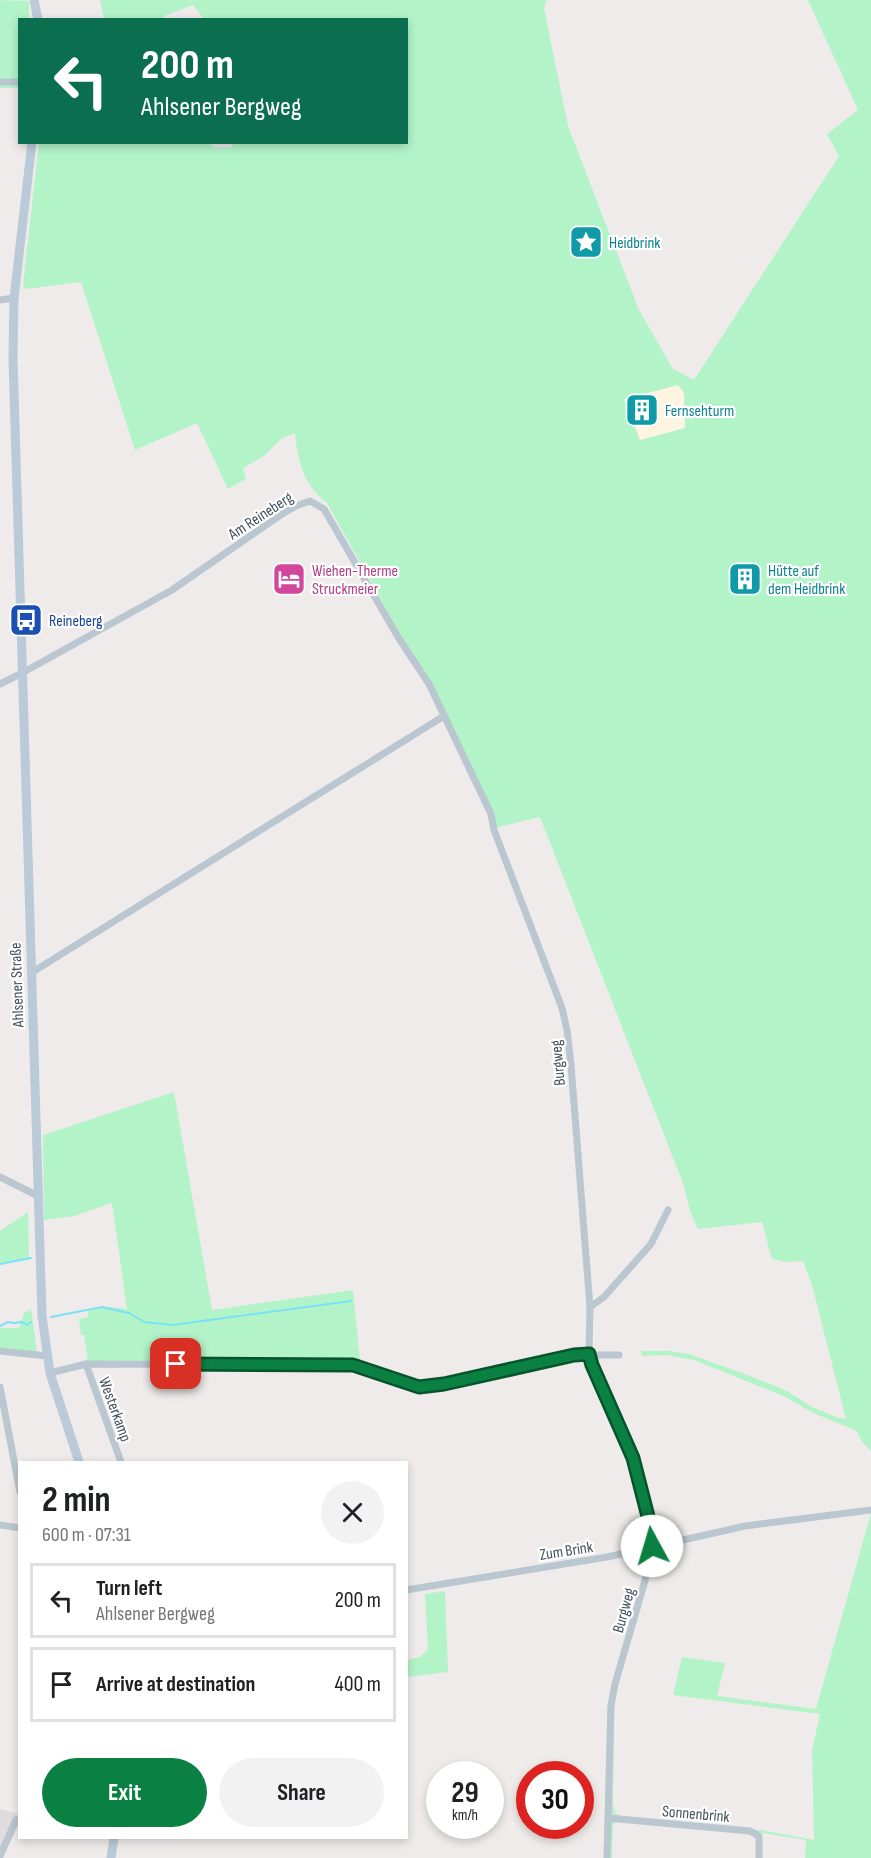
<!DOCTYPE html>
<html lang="en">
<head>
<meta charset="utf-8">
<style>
	body { margin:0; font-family:"Sofia Sans Condensed",sans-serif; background:#f2f2f2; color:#202124; height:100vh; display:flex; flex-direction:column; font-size:22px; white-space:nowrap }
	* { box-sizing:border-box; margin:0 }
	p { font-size:20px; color:#757577 }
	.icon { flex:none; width:33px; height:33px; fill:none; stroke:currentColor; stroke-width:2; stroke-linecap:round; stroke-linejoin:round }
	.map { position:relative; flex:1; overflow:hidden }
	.drawer { position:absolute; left:18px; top:1461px; width:390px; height:378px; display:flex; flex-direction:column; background:#fff; border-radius:0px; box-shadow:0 3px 9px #0003 }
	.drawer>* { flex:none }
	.banner { position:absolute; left:18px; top:18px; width:390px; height:126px; border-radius:0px; box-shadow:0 3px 9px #0003; background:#0b6e4f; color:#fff; overflow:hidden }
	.speed { position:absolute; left:426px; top:1761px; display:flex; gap:12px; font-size:30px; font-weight:700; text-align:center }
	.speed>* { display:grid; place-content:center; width:78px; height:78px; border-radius:50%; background:#fff; box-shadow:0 3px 9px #0003; line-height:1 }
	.speed small { font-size:15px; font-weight:400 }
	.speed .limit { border:9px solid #d22; background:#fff; color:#111 }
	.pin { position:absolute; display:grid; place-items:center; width:51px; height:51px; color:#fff; margin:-26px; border-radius:12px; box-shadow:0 3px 9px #0006 }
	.me { position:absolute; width:66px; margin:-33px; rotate:354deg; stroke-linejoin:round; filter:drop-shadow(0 0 4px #0008) }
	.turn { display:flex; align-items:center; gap:21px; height:126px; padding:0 24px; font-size:27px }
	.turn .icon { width:78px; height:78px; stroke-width:2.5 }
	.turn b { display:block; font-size:42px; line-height:51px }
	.round { display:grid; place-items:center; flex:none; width:63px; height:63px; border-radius:32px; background:#f2f2f2 }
	.headline { display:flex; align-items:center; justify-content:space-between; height:102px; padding:0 24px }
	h1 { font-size:36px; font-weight:700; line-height:45px }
	.action { display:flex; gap:12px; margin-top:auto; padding:12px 24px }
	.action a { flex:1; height:69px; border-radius:36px; background:#0b8043; color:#fff; font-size:24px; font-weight:700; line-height:69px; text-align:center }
	.action a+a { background:#f2f2f2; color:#202124 }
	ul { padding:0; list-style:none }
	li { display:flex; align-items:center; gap:18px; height:75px; margin:0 12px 9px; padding:0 12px; border:3px solid #e0e0e0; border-radius:0px }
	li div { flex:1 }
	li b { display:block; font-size:22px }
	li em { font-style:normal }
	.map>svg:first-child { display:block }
	.commercial { fill:#fef4df }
	.education { fill:#e0dbdd }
	.green { fill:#b2f3c8; fill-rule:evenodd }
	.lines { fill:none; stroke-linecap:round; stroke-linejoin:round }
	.stream { stroke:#79e2f6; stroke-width:2 }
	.minor { stroke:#bac7d0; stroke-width:7 }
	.secondary { stroke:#bbcad8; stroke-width:9 }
	.route-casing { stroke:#07532c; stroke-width:15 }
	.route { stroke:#0b8043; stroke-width:10 }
	.labels { text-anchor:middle; stroke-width:4.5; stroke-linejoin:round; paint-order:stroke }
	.culture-label { font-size:16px; fill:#0d838f; stroke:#fff; text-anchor:start }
	.street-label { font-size:16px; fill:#42505b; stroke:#fff }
	.hotel-label { font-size:16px; fill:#b23c85; stroke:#fff; text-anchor:start }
	.transit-label { font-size:16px; fill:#164399; stroke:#fff; text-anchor:start }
</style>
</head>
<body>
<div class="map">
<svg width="871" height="1858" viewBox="0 0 871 1858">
	<rect width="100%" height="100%" fill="#efebeb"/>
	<polygon class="commercial" points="678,385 684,392 685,428 640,441 623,399"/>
	<polygon class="education" points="0,1809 19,1814 19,1823 3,1858 0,1858"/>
	<g class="green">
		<polygon points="0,0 29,1 29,19 20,20 19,88 0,88"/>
		<path d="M100,0H547L544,8L568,126L639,310L673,369L694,380L839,156L827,134L858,110L808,0H871V1451L862,1442L857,1431L811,1412L786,1397L694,1360L667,1355L642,1356L641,1351H669L689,1354L750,1376L787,1391L812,1407L839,1418L846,1419L812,1285L803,1261L785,1262L772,1259L762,1222L698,1229L690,1211L684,1186L540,817L495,828L431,683L400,634L327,503C303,484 298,462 295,433L282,438L264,456L243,468L246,479L228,489L197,423L135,450L81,282L26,289L23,285L39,143L206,142L214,147H232L233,142H406V20L204,19L193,5L164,16V19H104ZM678,385L684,393L685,428L640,440L624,399Z"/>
		<polygon points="174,1092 212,1310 353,1290 360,1360 358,1362 88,1362 84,1335 81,1335 79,1319 88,1317 88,1310 109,1307 127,1309 112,1203 74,1216 44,1220 43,1135"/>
		<polygon points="28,1212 29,1258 0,1263 0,1231"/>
		<polygon points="31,1309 37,1352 0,1349 0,1328 19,1328 24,1313"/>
		<polygon points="871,1513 871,1858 805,1858 806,1840 762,1833 756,1837 748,1834 617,1822 613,1825 612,1858 604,1858 607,1711 618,1663 609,1736 614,1735 613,1804 616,1814 621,1816 760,1830 814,1840 812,1751 820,1714 673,1695 682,1657 725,1663 717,1696 816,1709"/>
		<polygon points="445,1591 448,1672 407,1677 407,1660 420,1657 428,1649 425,1594"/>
	</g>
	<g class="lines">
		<g class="stream">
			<polyline points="0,1264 31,1258"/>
			<polyline points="51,1317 102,1307 129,1313 144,1322 172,1325 351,1301"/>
			<polyline points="0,1326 8,1322 14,1323 22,1322 27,1325 31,1322"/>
		</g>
		<g class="minor">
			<polyline points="0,82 20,82"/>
			<polyline points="0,300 14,298"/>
			<polyline points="0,684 22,673 172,590 282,514 296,506 310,501 324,509 398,637 429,684 491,814 494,830 562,1008 567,1030 571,1065 590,1307 589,1354 592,1365 633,1458 653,1538 651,1560 615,1684 611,1705 607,1858"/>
			<polyline points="31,973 444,716"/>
			<polyline points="0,1177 38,1196"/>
			<polyline points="590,1307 604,1297 651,1244 668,1210"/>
			<polyline points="0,1351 47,1356"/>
			<polyline points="86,1364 121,1462"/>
			<polyline points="50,1373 86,1364 353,1365 419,1387 444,1384 574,1355 619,1355"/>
			<polyline points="0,1387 20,1492"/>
			<polyline points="0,1525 20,1528"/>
			<polyline points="406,1590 607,1557 745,1526 871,1510"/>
			<polyline points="608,1818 750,1831 759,1836 759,1858"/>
			<polyline points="0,1856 16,1820"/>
		</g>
		<g class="secondary">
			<polyline points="34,0 38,20"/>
			<polyline points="32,142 14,298 13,359 42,1316 50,1373 79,1462"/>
			<polyline points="111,1858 114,1838"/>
		</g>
	</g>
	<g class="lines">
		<g class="route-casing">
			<polyline id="route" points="176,1364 353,1365 419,1387 444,1384 574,1355 589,1354 592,1365 633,1458 651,1528 652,1546"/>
		</g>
		<use href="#route" class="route"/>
	</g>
	<defs>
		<g id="sight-square" transform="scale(1.725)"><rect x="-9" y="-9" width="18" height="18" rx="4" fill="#0f9aa8" stroke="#fff"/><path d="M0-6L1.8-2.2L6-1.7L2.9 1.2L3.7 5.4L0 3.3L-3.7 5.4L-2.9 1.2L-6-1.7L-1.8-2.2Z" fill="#fff"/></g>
		<g id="building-square" transform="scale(1.725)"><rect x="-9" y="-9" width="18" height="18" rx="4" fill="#0f9aa8" stroke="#fff"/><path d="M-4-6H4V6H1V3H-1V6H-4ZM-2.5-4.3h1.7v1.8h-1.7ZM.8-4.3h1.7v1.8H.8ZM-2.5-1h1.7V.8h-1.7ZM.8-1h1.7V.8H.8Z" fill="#fff"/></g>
		<g id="hotel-square" transform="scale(1.725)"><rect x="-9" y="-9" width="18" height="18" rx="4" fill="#d1479c" stroke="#fff"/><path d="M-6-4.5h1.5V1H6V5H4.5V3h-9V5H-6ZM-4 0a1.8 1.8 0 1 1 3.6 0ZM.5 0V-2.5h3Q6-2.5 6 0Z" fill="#fff"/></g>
		<g id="bus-square" transform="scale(1.725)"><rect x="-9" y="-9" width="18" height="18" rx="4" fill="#1a4fb4" stroke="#fff"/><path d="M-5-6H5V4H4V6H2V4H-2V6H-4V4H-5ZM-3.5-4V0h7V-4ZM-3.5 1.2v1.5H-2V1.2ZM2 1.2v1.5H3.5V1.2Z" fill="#fff"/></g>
	</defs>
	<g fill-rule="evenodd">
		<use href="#sight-square" x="586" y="242"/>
		<use href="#building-square" x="642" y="410"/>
		<use href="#hotel-square" x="289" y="579"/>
		<use href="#building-square" x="745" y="579"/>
		<use href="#bus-square" x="26" y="620"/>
	</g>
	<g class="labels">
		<g class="culture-label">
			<text x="609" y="248">Heidbrink</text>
			<text x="665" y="416">Fernsehturm</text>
			<text x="768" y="576">Hütte auf<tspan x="768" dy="18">dem Heidbrink</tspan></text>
		</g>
		<g class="street-label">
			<text transform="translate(260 515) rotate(-33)" y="6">Am Reineberg</text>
			<text transform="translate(16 985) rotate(-92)" y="6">Ahlsener Straße</text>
			<text transform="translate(557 1063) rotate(-95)" y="6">Burgweg</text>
			<text transform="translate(116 1409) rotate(70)" y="6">Westerkamp</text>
			<text transform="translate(566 1550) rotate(-9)" y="6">Zum Brink</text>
			<text transform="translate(623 1610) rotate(-74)" y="6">Burgweg</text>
			<text transform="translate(696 1813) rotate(5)" y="6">Sonnenbrink</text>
		</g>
		<g class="hotel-label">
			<text x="312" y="576">Wiehen-Therme<tspan x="312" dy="18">Struckmeier</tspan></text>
		</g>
		<g class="transit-label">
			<text x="49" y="626">Reineberg</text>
		</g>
	</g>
</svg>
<div class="speed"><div>29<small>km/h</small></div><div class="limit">30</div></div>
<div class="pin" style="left:176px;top:1364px;background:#d93025"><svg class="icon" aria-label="arrive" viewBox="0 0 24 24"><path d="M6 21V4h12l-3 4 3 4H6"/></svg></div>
<svg class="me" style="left:652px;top:1546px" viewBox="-20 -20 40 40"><circle r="19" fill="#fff"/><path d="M0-13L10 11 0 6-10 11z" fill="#0b8043"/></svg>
<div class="banner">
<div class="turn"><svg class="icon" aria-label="left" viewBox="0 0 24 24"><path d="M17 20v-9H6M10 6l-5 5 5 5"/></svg><div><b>200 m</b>Ahlsener Bergweg</div></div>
</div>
<section class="drawer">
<div class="headline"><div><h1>2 min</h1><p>600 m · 07:31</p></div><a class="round"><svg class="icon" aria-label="close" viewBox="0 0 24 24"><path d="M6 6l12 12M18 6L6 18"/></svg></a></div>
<ul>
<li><svg class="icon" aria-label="left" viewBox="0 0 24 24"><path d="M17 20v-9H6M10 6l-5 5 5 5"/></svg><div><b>Turn left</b><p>Ahlsener Bergweg</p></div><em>200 m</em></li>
<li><svg class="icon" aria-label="arrive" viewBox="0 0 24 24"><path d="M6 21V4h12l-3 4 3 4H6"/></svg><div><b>Arrive at destination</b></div><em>400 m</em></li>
</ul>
<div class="action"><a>Exit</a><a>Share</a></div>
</section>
</div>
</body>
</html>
